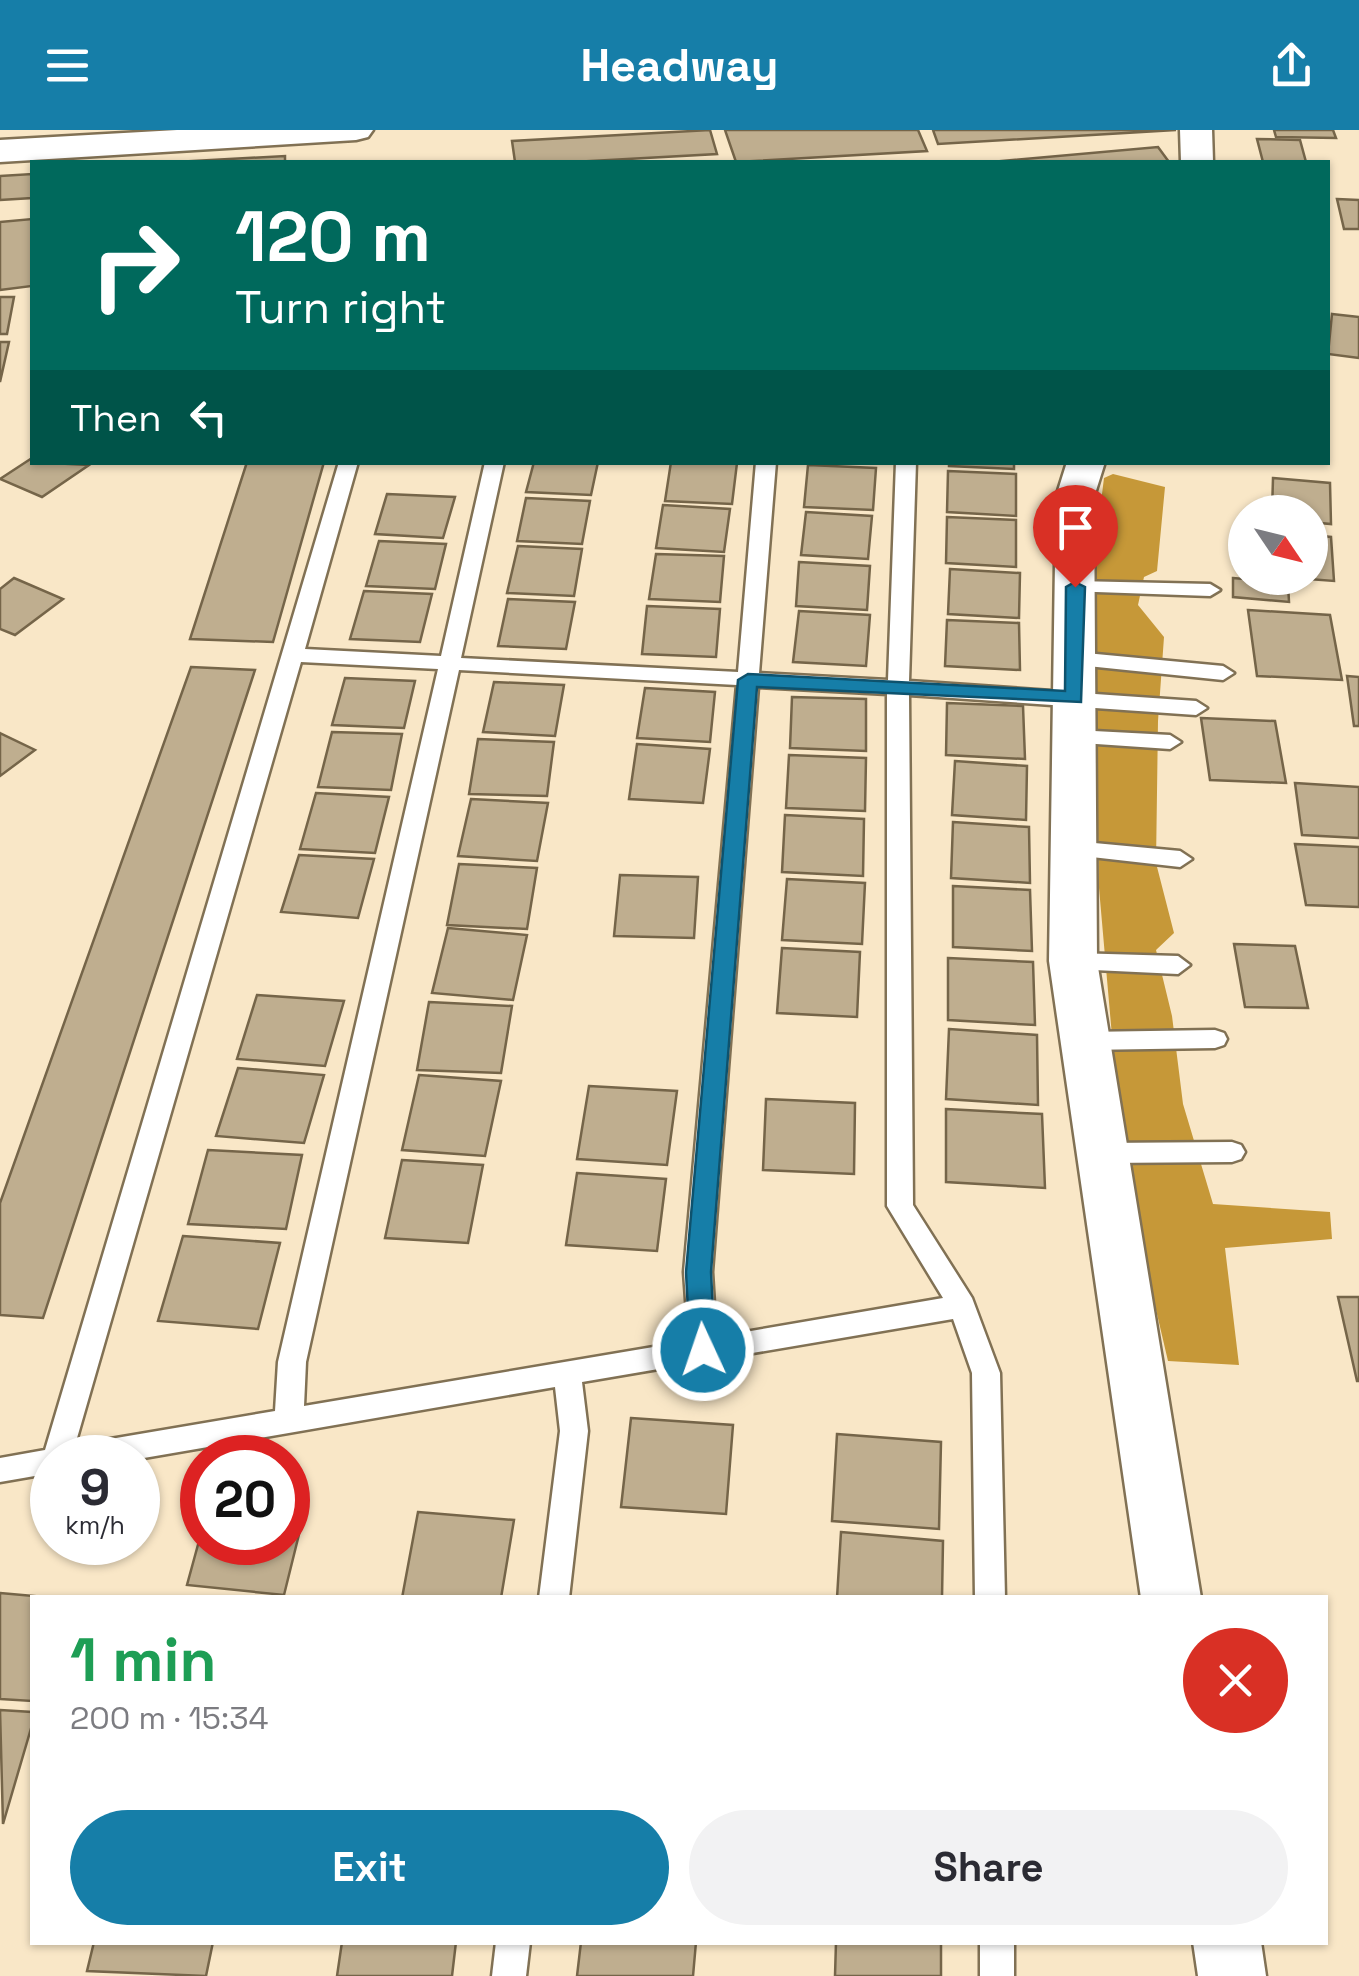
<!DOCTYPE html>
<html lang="en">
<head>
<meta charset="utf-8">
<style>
	body { margin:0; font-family:"Space Grotesk",sans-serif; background:#f2f2f3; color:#2b2b33; height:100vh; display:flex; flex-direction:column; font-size:38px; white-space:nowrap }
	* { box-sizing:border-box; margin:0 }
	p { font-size:32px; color:#7c7c81 }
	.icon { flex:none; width:55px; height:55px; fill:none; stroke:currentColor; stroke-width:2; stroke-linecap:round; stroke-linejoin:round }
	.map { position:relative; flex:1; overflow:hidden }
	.side { position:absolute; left:30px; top:1465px; width:1298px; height:350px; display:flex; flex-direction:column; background:#fff; border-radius:0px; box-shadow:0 2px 8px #0004 }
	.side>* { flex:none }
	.guide { position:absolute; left:30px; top:30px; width:1300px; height:305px; border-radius:0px; box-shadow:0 2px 8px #0004; background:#00695c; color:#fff; overflow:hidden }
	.needle { width:65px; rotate:125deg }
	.controls { position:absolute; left:1228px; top:365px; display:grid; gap:20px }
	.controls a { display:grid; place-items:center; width:100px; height:100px; border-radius:50%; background:#fff; box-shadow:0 2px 8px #0004; font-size:50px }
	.speed { position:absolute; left:30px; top:1305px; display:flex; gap:20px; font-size:50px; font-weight:700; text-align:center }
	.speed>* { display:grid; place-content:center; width:130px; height:130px; border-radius:50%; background:#fff; box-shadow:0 2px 8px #0004; line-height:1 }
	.speed small { font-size:25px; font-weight:400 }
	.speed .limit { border:15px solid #d22; background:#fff; color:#111 }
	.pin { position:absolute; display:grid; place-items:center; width:85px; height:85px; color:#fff; margin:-102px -42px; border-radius:50% 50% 50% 0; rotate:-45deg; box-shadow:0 0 10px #0007 }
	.pin .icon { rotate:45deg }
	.me { position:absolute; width:110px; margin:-55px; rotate:357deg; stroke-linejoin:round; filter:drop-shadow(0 0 8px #0008) }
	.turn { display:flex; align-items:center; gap:35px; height:210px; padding:0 40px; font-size:45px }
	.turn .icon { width:130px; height:130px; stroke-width:2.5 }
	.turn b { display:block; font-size:70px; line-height:85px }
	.then { display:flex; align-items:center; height:95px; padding:0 40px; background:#0003; gap:20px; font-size:38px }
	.round { display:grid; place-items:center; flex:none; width:105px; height:105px; border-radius:52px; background:#f2f2f3 }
	.summary { display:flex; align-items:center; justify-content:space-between; height:170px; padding:0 40px }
	h1 { font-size:60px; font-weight:700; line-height:75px; color:#1e9e55 }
	.button { display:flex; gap:20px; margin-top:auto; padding:20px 40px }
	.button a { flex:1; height:115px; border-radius:60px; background:#167ea8; color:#fff; font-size:40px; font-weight:700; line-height:115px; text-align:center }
	.button a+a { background:#f2f2f3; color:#2b2b33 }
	header { display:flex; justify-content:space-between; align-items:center; height:130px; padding:0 40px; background:#167ea8; color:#fff; font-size:45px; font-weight:700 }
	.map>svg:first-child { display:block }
	.water { fill:#c69838 }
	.building { fill:#bfae8f; stroke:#756549; stroke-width:2.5 }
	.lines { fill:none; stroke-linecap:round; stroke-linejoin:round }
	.service-casing { stroke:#817154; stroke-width:5 }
	.minor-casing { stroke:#817154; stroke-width:5 }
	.tertiary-casing { stroke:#817154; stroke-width:5 }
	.service { fill:#fff; fill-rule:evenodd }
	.minor { fill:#fff; fill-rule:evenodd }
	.tertiary { fill:#fff; fill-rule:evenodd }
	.route { fill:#167ea8; stroke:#0e526d; stroke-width:2.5 }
</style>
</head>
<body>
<header><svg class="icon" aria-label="menu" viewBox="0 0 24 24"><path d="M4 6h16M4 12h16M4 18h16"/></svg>Headway<svg class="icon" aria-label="share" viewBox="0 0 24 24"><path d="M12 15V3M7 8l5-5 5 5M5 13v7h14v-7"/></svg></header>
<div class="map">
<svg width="1359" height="1846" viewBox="0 0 1359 1846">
	<rect width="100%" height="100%" fill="#f9e7c7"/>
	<polygon class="water" points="1113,344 1165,357 1157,441 1144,447 1138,475 1164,507 1158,591 1156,733 1174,803 1156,820 1172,886 1183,974 1213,1074 1330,1082 1332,1109 1225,1118 1239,1235 1168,1231 1124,1043 1099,758 1093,436 1104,348"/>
	<g class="building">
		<polygon points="710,0 717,24 573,32 515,32 512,11"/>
		<polygon points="725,0 918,0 927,21 736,32"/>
		<polygon points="933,0 1176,0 938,14"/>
		<polygon points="1274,0 1333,0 1336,8 1276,7"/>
		<polygon points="1257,9 1300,10 1306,32 1263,32"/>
		<polygon points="1158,17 1169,32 991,32"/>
		<polygon points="285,26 285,32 175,32"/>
		<polygon points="32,44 32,68 0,70 0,46"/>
		<polygon points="1337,69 1359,70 1359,99 1344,99"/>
		<polygon points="32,89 32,156 0,160 0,92"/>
		<polygon points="0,167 14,167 7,204 0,204"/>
		<polygon points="1332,184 1359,187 1359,228 1328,224"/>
		<polygon points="0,212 9,212 0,252"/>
		<polygon points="32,328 32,332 89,335 42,367 0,349"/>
		<polygon points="247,332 324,332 273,512 190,509"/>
		<polygon points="534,332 598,332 591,365 526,362"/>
		<polygon points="671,332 737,333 732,374 665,371"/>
		<polygon points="949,332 1014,332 1014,339 949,336"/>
		<polygon points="808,335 876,338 873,380 804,377"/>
		<polygon points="948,341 1016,344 1016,386 947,382"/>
		<polygon points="1273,348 1330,353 1331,394 1310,392 1310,382 1272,382"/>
		<polygon points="387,364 455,367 443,408 375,404"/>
		<polygon points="526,368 590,371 582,414 517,411"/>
		<polygon points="663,375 730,379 724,422 656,418"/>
		<polygon points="806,382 872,386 868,429 801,425"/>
		<polygon points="947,387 1016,390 1016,437 946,433"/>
		<polygon points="1310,405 1331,407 1334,451 1295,448 1310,448"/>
		<polygon points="379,411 446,414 435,459 366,456"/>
		<polygon points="518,416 582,419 574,466 507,463"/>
		<polygon points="656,424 724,426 720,472 649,469"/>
		<polygon points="799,432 870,436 867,480 796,476"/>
		<polygon points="950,439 1020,443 1019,488 948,484"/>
		<polygon points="14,448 63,469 15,505 0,499 0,459"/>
		<polygon points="1233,448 1288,453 1289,472 1233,467"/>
		<polygon points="364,461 432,464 420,512 350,509"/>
		<polygon points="508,469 575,472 566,519 498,516"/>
		<polygon points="647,476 720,479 716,527 642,524"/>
		<polygon points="1248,480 1330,485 1342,550 1257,546"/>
		<polygon points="799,481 870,485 866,536 793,532"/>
		<polygon points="947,490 1019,493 1020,540 945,536"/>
		<polygon points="191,537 255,540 43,1188 0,1185 0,1073"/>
		<polygon points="1347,546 1359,547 1359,596 1354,596"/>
		<polygon points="345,548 415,551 404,598 332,595"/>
		<polygon points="494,552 564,555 555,606 483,602"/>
		<polygon points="645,558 715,562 710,612 637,608"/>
		<polygon points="792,567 866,569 866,621 790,618"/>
		<polygon points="947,573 1023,576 1025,629 946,625"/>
		<polygon points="1201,588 1275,591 1286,653 1210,650"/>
		<polygon points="332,602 402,604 391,660 318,657"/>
		<polygon points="0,603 35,620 0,646"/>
		<polygon points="478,609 554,612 547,666 469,664"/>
		<polygon points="637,614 710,619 703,673 629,669"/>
		<polygon points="789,625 866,628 865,681 786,678"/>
		<polygon points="955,631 1027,636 1026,690 952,685"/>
		<polygon points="1295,653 1359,657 1359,708 1302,705"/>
		<polygon points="316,663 389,667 375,723 300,719"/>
		<polygon points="471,669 548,673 537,731 458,726"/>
		<polygon points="785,685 864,689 863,746 782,742"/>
		<polygon points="953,692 1029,697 1030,753 951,748"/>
		<polygon points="1295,714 1359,717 1359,777 1306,775"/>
		<polygon points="299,725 374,729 358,788 281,782"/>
		<polygon points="459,734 537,738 527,799 447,795"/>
		<polygon points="620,745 698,747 694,808 614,806"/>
		<polygon points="787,749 865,753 862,814 782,810"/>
		<polygon points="953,756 1030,760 1032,821 953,817"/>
		<polygon points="448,798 527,805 513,870 432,863"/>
		<polygon points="1234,814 1295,816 1308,878 1245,877"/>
		<polygon points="782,818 860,822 857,887 777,883"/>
		<polygon points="948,828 1033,832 1035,895 948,890"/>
		<polygon points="257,865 344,871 325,936 237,929"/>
		<polygon points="429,872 512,876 501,943 417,940"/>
		<polygon points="949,899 1037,905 1038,975 946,969"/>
		<polygon points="238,938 324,945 304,1013 216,1006"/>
		<polygon points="419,945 501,951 485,1026 402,1020"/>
		<polygon points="589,956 677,961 667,1035 577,1029"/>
		<polygon points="766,969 855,973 854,1044 763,1040"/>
		<polygon points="946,979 1042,984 1045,1058 946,1052"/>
		<polygon points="208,1020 302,1025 286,1099 188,1094"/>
		<polygon points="402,1030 483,1035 468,1113 385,1108"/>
		<polygon points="577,1043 666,1049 657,1121 566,1115"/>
		<polygon points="183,1106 280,1113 258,1199 158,1191"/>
		<polygon points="1338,1167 1359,1167 1359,1251 1357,1251"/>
		<polygon points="631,1288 733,1295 726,1384 621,1377"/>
		<polygon points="837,1304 941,1312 939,1399 832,1391"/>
		<polygon points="288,1371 307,1372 284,1465 187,1455 202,1400 202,1412 288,1412"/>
		<polygon points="418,1382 514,1390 501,1468 402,1468"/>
		<polygon points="841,1402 943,1411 942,1468 837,1468"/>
		<polygon points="0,1463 56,1468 32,1468 32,1571 0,1569"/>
		<polygon points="0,1580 32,1582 32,1595 3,1694"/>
		<polygon points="94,1812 213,1812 206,1846 87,1841"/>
		<polygon points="342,1812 456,1812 452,1846 337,1846"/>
		<polygon points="581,1812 696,1812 693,1846 577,1846"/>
		<polygon points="836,1812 941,1812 941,1846 835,1846"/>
	</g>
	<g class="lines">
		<g class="service-casing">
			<g id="service">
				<path d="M339,332H358L305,519L441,526L485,332H504L461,528L738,542L756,332H776L759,543L888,550L896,332H916L909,551L1196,571L1207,578L1196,585L909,565L913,1075L972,1168L1000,1243L1005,1468H975L972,1243L953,1189L582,1252L588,1301L569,1468H539L560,1301L555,1257L138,1329L52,1328V1343L0,1352V1328L45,1320ZM301,532L438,539L278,1232L275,1281L75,1315ZM459,540L737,555L684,1142L689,1211L304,1276L306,1232ZM758,557L887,564V1076L943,1168L716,1207L712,1142Z"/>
				<polygon points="1075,451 1210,454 1220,460 1210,466 1068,461 1065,457"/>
				<polygon points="1075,522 1223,536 1234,543 1223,550 1068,534 1064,529 1068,524"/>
				<polygon points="1075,600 1170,605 1181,612 1170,619 1067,612 1064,607"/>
				<polygon points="1073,711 1180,721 1192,729 1180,737 1065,724 1062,719"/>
				<polygon points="1073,823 1178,826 1190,835 1178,844 1073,839 1061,831"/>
				<polygon points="1215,900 1224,903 1227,909 1224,915 1215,918 1085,920 1076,917 1073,911 1076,905 1085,902"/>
				<polygon points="1232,1012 1241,1015 1245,1022 1241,1029 1232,1032 1103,1033 1094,1030 1090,1023 1094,1016 1103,1013"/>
				<polygon points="496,1812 530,1812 526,1846 492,1846"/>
				<rect x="980" y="1812" width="34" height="34"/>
			</g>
		</g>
		<g class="minor-casing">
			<g id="minor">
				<polygon points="1180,0 1212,0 1213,32 1181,32"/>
				<polygon points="1067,332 1105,332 1094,367 1097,831 1201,1468 1141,1468 1049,831 1056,367"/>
				<polygon points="1193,1812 1261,1812 1266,1846 1198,1846"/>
			</g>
		</g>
		<g class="tertiary-casing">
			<polygon id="tertiary" points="177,0 373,0 368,7 356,10 0,32 0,10"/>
		</g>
		<use href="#service" class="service"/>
		<use href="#minor" class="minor"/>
		<use href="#tertiary" class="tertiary"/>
	</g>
	<polygon class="route" points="1075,452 1085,457 1081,572 757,557 711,1142 715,1220 712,1227 703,1230 694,1227 690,1220 686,1142 738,550 748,544 1065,561 1066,457"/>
</svg>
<div class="controls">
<a><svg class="needle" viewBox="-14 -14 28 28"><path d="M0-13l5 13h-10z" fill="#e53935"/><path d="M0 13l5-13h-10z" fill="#7c7c81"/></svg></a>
</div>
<div class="speed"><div>9<small>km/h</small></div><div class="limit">20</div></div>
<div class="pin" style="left:1075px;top:457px;background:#d93025"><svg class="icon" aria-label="arrive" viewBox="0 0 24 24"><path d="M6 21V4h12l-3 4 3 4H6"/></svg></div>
<svg class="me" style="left:703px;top:1220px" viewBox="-20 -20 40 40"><circle r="17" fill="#167ea8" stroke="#fff" stroke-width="3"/><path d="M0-11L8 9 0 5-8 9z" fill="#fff"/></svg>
<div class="guide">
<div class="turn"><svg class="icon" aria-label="right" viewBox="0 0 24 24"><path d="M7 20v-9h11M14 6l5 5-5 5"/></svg><div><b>120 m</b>Turn right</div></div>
<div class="then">Then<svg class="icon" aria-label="left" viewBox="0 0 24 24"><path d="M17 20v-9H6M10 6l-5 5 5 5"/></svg></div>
</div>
<section class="side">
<div class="summary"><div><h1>1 min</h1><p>200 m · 15:34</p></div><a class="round" style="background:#d93025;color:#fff"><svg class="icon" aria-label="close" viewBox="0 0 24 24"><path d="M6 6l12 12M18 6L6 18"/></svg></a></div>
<div class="button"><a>Exit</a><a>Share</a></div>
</section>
</div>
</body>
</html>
